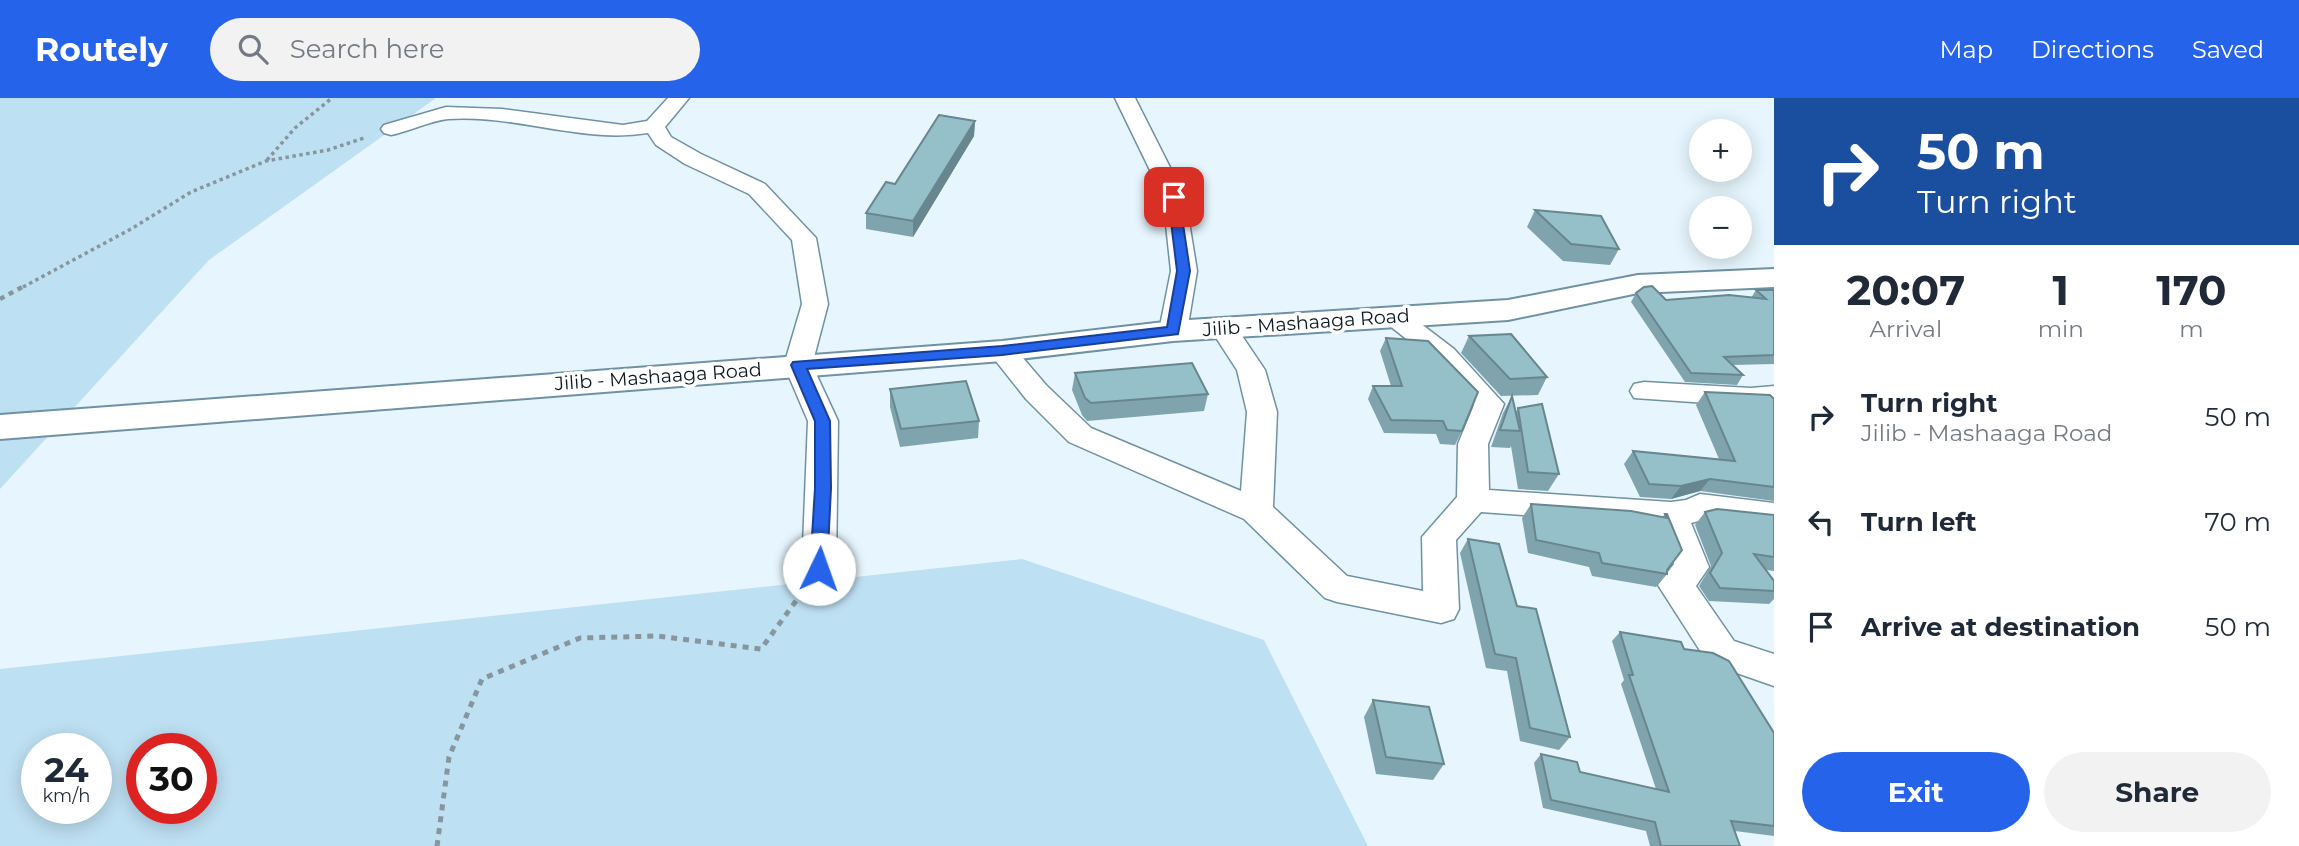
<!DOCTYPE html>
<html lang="en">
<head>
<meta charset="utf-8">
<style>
	body { margin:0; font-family:Montserrat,sans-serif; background:#f2f2f3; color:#1f2937; height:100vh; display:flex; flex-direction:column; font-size:26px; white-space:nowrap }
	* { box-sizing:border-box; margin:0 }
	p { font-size:23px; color:#747a83 }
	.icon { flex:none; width:38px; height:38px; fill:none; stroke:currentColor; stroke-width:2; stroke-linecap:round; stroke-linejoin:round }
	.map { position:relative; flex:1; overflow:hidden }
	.details { display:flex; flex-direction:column; background:#fff; width:525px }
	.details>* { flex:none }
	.hud { background:#1a4fa0; color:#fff; overflow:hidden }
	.buttons { position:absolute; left:1689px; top:21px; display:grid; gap:14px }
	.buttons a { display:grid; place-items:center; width:63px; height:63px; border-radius:50%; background:#fff; box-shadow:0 4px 18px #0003; font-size:35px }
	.speed { position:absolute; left:21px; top:635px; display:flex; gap:14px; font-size:35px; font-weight:700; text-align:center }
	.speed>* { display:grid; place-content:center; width:91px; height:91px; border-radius:50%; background:#fff; box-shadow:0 4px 18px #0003; line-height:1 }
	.speed small { font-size:18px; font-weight:400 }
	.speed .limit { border:10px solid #d22; background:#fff; color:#111 }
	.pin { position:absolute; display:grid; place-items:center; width:60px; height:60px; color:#fff; margin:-30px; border-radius:14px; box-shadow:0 4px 10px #0006 }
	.me { position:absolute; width:77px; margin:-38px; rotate:3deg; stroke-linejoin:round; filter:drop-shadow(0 0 5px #0008) }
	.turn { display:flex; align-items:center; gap:24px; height:147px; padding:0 28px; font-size:32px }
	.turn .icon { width:91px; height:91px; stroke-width:2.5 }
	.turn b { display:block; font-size:49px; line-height:60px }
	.eta { display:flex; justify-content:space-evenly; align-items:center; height:119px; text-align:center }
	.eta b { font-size:42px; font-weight:700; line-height:49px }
	.button { display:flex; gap:14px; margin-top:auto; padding:14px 28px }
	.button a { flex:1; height:80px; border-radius:42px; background:#2563eb; color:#fff; font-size:28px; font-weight:700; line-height:80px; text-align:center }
	.button a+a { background:#f2f2f3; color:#1f2937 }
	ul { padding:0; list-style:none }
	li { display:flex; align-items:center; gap:21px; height:105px; padding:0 28px }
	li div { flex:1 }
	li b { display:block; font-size:26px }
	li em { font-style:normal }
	header { display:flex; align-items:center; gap:42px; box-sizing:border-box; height:98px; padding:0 35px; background:#2563eb; color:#fff }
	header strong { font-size:33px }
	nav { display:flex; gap:38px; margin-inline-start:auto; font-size:24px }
	.search { width:490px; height:63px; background:#f2f2f3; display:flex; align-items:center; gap:18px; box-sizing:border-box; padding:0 24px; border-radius:38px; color:#747a83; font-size:26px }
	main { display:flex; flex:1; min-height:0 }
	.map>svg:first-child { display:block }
	.green { fill:#bee0f3; fill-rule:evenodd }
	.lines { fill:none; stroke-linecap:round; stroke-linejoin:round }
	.street-casing { stroke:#6f91a4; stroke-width:3 }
	.secondary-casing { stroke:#6f91a4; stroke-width:4 }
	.path-far2 { stroke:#87969d; stroke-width:3.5; stroke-dasharray:3.5 3.5; stroke-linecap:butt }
	.path-far1 { stroke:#87969d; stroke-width:4.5; stroke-dasharray:5 5; stroke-linecap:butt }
	.path { stroke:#87969d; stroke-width:5; stroke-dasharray:6 6; stroke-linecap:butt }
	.street { fill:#fff; fill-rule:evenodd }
	.secondary { fill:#fff; fill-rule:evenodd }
	.wall { fill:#80a4ad }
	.shaded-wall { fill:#68868d }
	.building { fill:#95bfc9; stroke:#68868d; stroke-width:2 }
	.route { fill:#2563eb; stroke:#184099; stroke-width:2 }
	.labels { text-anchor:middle; stroke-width:7; stroke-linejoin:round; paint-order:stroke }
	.street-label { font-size:19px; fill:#0a181f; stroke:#fff }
</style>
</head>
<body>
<header>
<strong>Routely</strong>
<div class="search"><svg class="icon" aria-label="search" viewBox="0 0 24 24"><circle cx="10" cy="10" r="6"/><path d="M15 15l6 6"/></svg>Search here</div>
<nav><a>Map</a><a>Directions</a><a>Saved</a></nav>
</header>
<main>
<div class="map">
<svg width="1774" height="748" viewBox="0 0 1774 748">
	<rect width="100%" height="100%" fill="#e7f6fe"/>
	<g class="green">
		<polygon points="0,0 436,0 209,162 0,391"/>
		<path d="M1022,461L1264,542L1368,748H0V571ZM37,651H96V710H37ZM142,651H201V710H142Z"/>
	</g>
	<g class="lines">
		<g class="street-casing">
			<g id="street">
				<path d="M668,0H689L665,29L671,39L701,56L765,86L816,140L828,206L812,267L838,323L836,471L831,480L819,484L807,480L802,471L808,323L784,267L802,206L792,142L749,96L685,66L656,47L648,35C582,46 515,16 448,21C430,23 410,33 391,37L384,35L381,31L384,27L446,9L502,11L623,27L647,23Z"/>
				<polygon points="1115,0 1135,0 1185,99 1197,173 1187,233 1183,239 1173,241 1163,239 1159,233 1171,173 1163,99"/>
				<polygon points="1394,210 1403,212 1454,251 1504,306 1488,346 1489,392 1671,404 1686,402 1700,396 1774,405 1774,429 1707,421 1691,425 1709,469 1696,488 1734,543 1774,556 1774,588 1708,565 1658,487 1674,466 1659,427 1481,414 1456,442 1459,511 1454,521 1441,525 1337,504 1325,500 1244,421 1069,344 1026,301 988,253 992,247 1002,245 1012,247 1046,287 1091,330 1241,393 1247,314 1237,272 1209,229 1212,223 1222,221 1232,223 1265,272 1277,314 1273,409 1347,478 1423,493 1422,439 1457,399 1458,346 1474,307 1434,263 1385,224 1381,218 1385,212"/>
				<polygon points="1644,284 1751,290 1774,288 1774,306 1751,308 1634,300 1630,293 1634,286"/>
			</g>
		</g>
		<g class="secondary-casing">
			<polygon id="secondary" points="1774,171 1774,189 1638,195 1508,222 1173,243 1002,263 0,341 0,317 1002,243 1173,223 1508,202 1638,177"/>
		</g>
		<g class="path-far2">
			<polyline points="267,62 295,30 332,0"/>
			<polyline points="23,189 131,131 191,94 266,63 328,52 364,40"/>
		</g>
		<polyline class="path-far1" points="0,201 26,187"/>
		<polyline class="path" points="437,748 449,659 482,581 580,540 658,538 761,551 801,496"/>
		<use href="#street" class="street"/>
		<use href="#secondary" class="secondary"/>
	</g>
	<g class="wall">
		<polygon points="975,23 974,38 913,139 866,131 866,115 895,86"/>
		<polygon points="1535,112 1619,151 1610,167 1563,163 1527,129"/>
		<polygon points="1756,192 1774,192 1774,266 1733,267 1743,277 1737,287 1685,284 1631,204 1636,195 1666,202 1751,200"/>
		<polygon points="1469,238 1547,279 1538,297 1501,298 1461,255"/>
		<polygon points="1386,240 1462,333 1455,347 1440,346 1436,336 1384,335 1368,301 1373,288 1391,288 1380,253"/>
		<polygon points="1075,275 1208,296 1204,313 1087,323 1082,317 1072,292"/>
		<polygon points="890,291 979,323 978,340 900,349 890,309"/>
		<polygon points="1705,294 1774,301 1774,403 1700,393 1671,401 1640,399 1624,366 1633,353 1719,361 1696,307"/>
		<polygon points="1512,298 1516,314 1518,310 1559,376 1548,393 1518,391 1511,348 1510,350 1491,349 1503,315"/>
		<polygon points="1531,406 1662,419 1665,416 1667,416 1667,476 1656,489 1592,478 1589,469 1528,455 1522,420"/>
		<polygon points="1705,414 1774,417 1774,473 1766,472 1774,483 1774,501 1769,506 1709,503 1699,488 1711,468 1695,427"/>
		<polygon points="1468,441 1517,508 1570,639 1559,652 1520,643 1507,573 1486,570 1460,455"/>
		<polygon points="1620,534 1684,551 1774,635 1774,738 1735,733 1740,748 1650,748 1646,733 1543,710 1534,665 1541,656 1580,674 1656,691 1621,586 1624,582 1612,543"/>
		<polygon points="1373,602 1444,666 1433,682 1376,676 1364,619"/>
	</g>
	<g class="shaded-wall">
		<polygon points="975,23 974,38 913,139 913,123"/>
		<polygon points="1710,381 1700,393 1671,401 1681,388"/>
	</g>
	<g class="building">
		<polygon points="939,17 975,23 913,123 866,115 886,84 895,86"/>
		<polygon points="1535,112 1601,118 1619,151 1571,146"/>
		<polygon points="1652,188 1666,202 1729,197 1766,201 1756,192 1774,192 1774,257 1724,259 1743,277 1691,275 1636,195 1644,189"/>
		<polygon points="1511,236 1547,279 1510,281 1469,238"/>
		<polygon points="1386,240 1428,243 1478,294 1462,333 1447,332 1443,323 1391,322 1373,288 1402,288"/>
		<polygon points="1192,265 1208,296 1091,305 1085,300 1075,275"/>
		<polygon points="966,283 979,323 901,331 890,291"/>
		<polygon points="1705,294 1770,297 1774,301 1774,389 1710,381 1681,388 1649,386 1633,353 1735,363"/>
		<polygon points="1512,298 1520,333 1500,332"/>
		<polygon points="1542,306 1559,376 1528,374 1518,310"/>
		<polygon points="1531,406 1631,413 1667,420 1665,416 1667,416 1682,452 1667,472 1667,476 1602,465 1599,455 1536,442"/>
		<polygon points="1717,411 1774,417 1774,459 1754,456 1774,483 1774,493 1720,490 1710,475 1722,455 1705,414"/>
		<polygon points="1468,441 1499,446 1517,508 1536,511 1570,639 1530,630 1516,560 1495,556"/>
		<polygon points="1620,534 1681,544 1684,551 1713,555 1729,563 1774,635 1774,728 1731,723 1740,748 1661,748 1655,724 1551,702 1541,656 1577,664 1580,674 1669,694 1629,577 1633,577"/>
		<polygon points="1373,602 1429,609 1444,666 1386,659"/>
	</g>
	<polygon class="route" points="1174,95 1179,99 1190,173 1178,236 1002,257 807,271 830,323 831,390 827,471 825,476 812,476 810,471 815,390 815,323 791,267 793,264 1002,248 1167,229 1177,173 1168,99"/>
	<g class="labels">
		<g class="street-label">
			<text transform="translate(1306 224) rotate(-4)" y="7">Jilib - Mashaaga Road</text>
			<text transform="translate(658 278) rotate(-4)" y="7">Jilib - Mashaaga Road</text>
		</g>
	</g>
</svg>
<div class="buttons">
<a>+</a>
<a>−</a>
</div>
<div class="speed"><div>24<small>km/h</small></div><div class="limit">30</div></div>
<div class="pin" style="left:1174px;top:99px;background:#d93025"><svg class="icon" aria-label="arrive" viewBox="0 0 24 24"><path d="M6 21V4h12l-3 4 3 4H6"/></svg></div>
<svg class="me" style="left:819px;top:471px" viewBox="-20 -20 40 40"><circle r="19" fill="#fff"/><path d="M0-13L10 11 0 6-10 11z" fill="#2563eb"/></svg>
</div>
<section class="details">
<div class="hud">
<div class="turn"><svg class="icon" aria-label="right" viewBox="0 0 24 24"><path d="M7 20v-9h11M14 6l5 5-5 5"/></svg><div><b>50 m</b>Turn right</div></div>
</div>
<div class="eta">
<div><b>20:07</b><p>Arrival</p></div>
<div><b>1</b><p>min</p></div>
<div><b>170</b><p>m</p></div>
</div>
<ul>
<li><svg class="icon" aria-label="right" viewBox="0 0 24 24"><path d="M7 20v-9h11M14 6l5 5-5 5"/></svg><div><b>Turn right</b><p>Jilib - Mashaaga Road</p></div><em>50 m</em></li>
<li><svg class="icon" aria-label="left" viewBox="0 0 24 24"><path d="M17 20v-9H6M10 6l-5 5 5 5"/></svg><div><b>Turn left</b></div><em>70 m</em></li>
<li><svg class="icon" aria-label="arrive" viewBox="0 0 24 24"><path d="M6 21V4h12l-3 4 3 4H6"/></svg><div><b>Arrive at destination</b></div><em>50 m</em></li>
</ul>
<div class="button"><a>Exit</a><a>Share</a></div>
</section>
</main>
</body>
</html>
